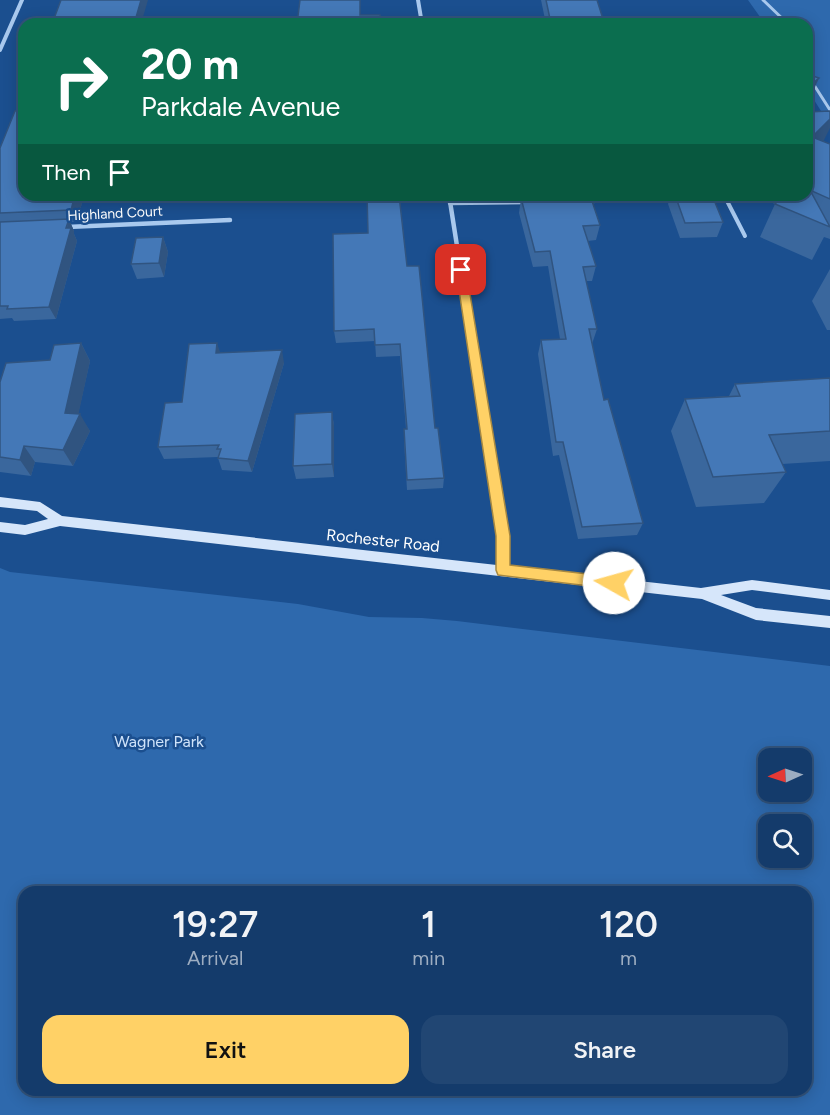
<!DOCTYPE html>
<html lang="en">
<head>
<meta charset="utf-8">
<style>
	body { margin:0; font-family:Figtree,sans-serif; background:#214673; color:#f1f3f6; height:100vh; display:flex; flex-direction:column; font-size:22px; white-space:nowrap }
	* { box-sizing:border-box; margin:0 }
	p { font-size:20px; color:#9dadc1 }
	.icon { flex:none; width:33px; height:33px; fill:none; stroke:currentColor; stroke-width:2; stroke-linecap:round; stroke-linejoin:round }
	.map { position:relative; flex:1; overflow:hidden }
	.panel { position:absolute; left:18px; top:886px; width:794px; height:210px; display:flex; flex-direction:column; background:#143b6b; border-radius:18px; box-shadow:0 3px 15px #0003,0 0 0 2px #33557e }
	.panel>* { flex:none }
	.hud { position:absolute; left:18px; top:18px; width:795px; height:183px; border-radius:18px; box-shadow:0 3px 15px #0003,0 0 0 2px #33557e; background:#0b6e4f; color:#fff; overflow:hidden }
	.needle { width:39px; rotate:267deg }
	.buttons { position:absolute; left:758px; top:748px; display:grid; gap:12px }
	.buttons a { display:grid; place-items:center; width:54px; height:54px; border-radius:12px; background:#143b6b; box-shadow:0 3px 15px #0003,0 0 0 2px #33557e; font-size:30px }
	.pin { position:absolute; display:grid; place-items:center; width:51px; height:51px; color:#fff; margin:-26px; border-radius:12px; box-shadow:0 3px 9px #0006 }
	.me { position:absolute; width:66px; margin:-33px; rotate:277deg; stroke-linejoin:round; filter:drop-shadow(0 0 4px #0008) }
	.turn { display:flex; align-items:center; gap:21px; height:126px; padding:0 24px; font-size:27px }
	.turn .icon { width:78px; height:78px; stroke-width:2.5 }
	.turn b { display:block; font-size:42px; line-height:51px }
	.then { display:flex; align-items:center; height:57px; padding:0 24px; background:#0003; gap:12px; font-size:22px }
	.eta { display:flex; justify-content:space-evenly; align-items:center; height:102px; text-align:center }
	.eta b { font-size:36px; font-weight:600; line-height:42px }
	.primary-button { display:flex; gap:12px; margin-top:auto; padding:12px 24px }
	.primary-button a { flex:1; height:69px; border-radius:18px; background:#ffd166; color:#111; font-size:24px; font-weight:600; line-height:69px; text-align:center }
	.primary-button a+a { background:#214673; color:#f1f3f6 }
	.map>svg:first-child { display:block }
	.green { fill:#2e69ad; fill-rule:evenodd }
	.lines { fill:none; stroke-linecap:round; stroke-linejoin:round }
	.lane-far1 { stroke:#a9c9ee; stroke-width:3 }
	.lane { stroke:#a9c9ee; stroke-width:4 }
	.street-far2 { stroke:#a9c9ee; stroke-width:4 }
	.street-far1 { stroke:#a9c9ee; stroke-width:4.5 }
	.street { stroke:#a9c9ee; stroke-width:6 }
	.secondary { fill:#d6e6fa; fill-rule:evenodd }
	.wall { fill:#3a679d }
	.shaded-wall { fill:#305480 }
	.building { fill:#4478b7; stroke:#305480; stroke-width:1.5 }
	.route { fill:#ffd166; stroke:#a68842; stroke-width:1.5 }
	.labels { text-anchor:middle; stroke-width:5; stroke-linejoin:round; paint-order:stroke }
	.far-street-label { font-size:14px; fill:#fff; stroke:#1b4f8f }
	.street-label { font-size:16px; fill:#fff; stroke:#1b4f8f }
	.park-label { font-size:16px; fill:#cfe3fa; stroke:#1b4f8f }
</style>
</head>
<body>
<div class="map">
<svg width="830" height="1115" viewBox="0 0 830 1115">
	<rect width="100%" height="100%" fill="#1b4f8f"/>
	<g class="green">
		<polygon points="748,0 830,0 830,125 807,89 807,24 765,24"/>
		<path d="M0,568L10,572L298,604L369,617L422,618L457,621L830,666V1115H0ZM768,759H801V792H768ZM768,825H801V858H768ZM24,892H806V1090H24Z"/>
	</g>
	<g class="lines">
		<g class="lane-far1">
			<polyline points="763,0 788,24"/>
			<polyline points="807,74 830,110"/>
		</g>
		<polyline class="lane" points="724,195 745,236"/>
		<g class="street-far2">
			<polyline points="418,0 422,24"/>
			<polyline points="0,50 22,0"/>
		</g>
		<g class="street-far1">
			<polyline points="449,195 485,424"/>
			<polyline points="705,199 725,199"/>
			<polyline points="585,201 677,199"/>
			<polyline points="450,203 527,202"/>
			<polyline points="67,227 230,220"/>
		</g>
		<polyline class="street" points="485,422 503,536 503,570"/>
		<polygon class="secondary" points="0,497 40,502 62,516 701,588 752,580 830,590 830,600 752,590 721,595 756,608 830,616 830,628 756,620 702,599 60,526 25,535 0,532 0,522 25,525 48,519 37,511 0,507"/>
	</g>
	<g class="wall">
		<polygon points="541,0 597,0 603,19 602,24 546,24"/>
		<polygon points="823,141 830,144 830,239 824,237 812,260 760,237 775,204 755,195 807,195"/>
		<polygon points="0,148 24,195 84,195 77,222 70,222 74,231 74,234 77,241 56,319 14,321 12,318 0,319"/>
		<polygon points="196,195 225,195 224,202 198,203"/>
		<polygon points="367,195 409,195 410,199 400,200 407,266 444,478 443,488 407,490 404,440 404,429 406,429 400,356 376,357 375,341 336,343 334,331 368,233"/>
		<polygon points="665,195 712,195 723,222 717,237 680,238 668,204 671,195"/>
		<polygon points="521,198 600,225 596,240 588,241 596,266 592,281 586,281 597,329 592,344 604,400 643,523 637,535 578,539 559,455 553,456 538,354 541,340 560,339 548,266 533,267 519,213"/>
		<polygon points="163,237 168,252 164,277 137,279 131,264"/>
		<polygon points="830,269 830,330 827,330 812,301"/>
		<polygon points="81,343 90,361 78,414 90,431 73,466 35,462 31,476 0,472 0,382 50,360"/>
		<polygon points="220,353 284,363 252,472 222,470 218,458 218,457 164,459 158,447 182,402"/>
		<polygon points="830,378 830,461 782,464 786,472 764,503 696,507 671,431 685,399 729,396 735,384"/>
		<polygon points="332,412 334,426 334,477 296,479 293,466"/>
	</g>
	<g class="shaded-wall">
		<polygon points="141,0 148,0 141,24 124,24"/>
		<polygon points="819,78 807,105 807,88"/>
		<polygon points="830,119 830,128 822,144 812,137"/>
		<polygon points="75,195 84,195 77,222 71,210"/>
		<polygon points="69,219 74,231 74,234 77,241 56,319 49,307"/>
		<polygon points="163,237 168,252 164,277 159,263"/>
		<polygon points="81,343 90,361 77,421 80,414 90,431 73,466 63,450 65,413"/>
		<polygon points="217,343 221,355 216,353"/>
		<polygon points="282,350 284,363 252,472 248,461"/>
		<polygon points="332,412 334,426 334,477 332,464"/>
		<polygon points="24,446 35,462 31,476 20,460"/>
	</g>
	<g class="building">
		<polygon points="61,0 141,0 135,21 124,24 52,24"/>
		<polygon points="300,0 360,0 360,15 380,15 381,24 297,24"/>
		<polygon points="546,0 597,0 603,19 550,19"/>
		<polygon points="807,74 819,78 807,88"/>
		<polygon points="24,103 24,195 75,195 71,210 0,213 0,148 15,111 21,110"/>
		<polygon points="830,111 830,119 812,137 830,144 830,199 810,190 830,227 775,204 783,195 807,195 807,112"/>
		<polygon points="367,195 399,195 407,266 419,266 435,428 438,428 444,478 407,480 404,429 407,429 400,344 375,345 374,329 334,331 333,234 368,233"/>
		<polygon points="675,195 712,195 723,222 685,223"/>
		<polygon points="521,198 591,198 600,225 583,226 596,266 583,267 597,329 589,329 604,400 608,399 643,523 582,527 563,442 556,442 541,340 566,339 550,251 535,252"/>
		<polygon points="69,219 66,228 71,228 49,307 7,309 8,306 0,306 0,222"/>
		<polygon points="163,237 159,263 131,264 136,238"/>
		<polygon points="81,343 65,413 80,414 63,450 24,446 20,460 0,457 0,382 6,363 50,360 54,345"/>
		<polygon points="217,343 216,353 282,350 248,461 218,458 221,449 217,449 219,445 158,447 165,403 182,402 189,344"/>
		<polygon points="830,378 830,431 769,435 786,472 713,477 685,399 740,396 735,384"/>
		<polygon points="332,412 332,464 293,466 295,414"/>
	</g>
	<polygon class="route" points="461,266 466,270 510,536 510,565 614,577 618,579 620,583 618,588 614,589 498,575 496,570 496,536 456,270"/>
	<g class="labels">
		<g class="far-street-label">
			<text transform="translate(115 213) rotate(-3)" y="5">Highland Court</text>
		</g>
		<g class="street-label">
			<text transform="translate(383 540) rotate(6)" y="6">Rochester Road</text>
		</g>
		<g class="park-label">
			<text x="159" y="747">Wagner Park</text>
		</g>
	</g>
</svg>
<div class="buttons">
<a><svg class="needle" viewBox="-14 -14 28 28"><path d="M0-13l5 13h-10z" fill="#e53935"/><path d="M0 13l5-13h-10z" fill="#9dadc1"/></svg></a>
<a><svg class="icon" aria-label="search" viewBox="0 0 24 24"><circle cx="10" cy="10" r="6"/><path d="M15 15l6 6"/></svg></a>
</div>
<div class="pin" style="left:461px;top:270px;background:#d93025"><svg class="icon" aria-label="arrive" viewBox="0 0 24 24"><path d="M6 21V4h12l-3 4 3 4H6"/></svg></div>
<svg class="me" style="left:614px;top:583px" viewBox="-20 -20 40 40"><circle r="19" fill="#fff"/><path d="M0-13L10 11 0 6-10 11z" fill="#ffd166"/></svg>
<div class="hud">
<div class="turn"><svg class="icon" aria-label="right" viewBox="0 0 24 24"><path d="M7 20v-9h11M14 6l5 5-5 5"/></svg><div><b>20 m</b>Parkdale Avenue</div></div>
<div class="then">Then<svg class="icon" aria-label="arrive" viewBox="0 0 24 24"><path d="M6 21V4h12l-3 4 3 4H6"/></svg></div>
</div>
<section class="panel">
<div class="eta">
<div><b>19:27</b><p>Arrival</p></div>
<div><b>1</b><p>min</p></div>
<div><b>120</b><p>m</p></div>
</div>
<div class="primary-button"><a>Exit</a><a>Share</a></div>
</section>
</div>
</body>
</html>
